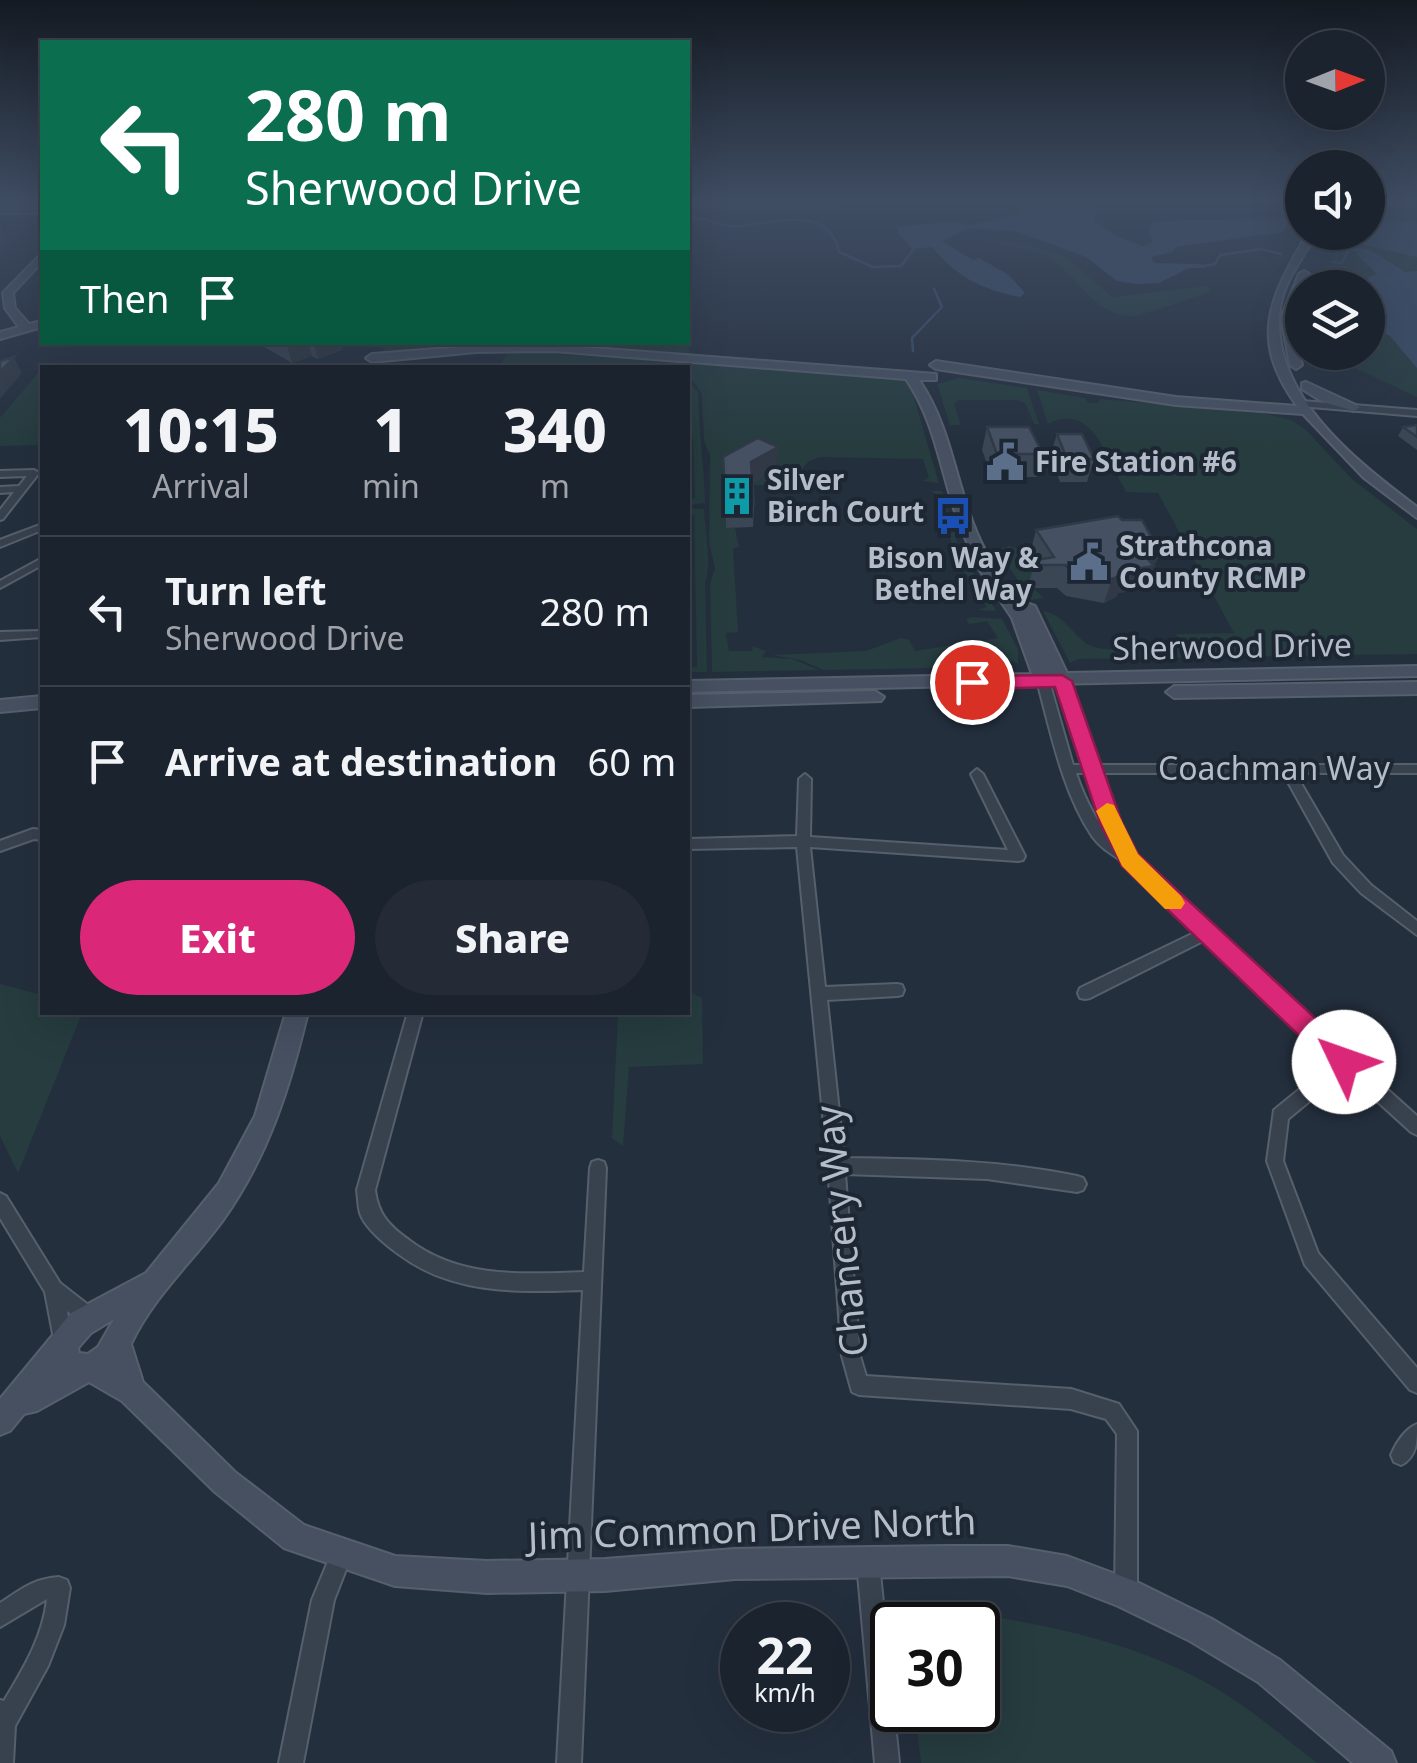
<!DOCTYPE html>
<html lang="en">
<head>
<meta charset="utf-8">
<style>
	body { margin:0; font-family:"Noto Sans",sans-serif; background:#242b36; color:#f1f3f6; height:100vh; display:flex; flex-direction:column; font-size:38px; white-space:nowrap }
	* { box-sizing:border-box; margin:0 }
	p { font-size:32px; color:#a0a4aa }
	.icon { flex:none; width:55px; height:55px; fill:none; stroke:currentColor; stroke-width:2; stroke-linecap:round; stroke-linejoin:round }
	.map { position:relative; flex:1; overflow:hidden }
	.drawer { position:absolute; left:40px; top:365px; width:650px; height:650px; display:flex; flex-direction:column; background:#1b232e; border-radius:0px; box-shadow:0 10px 40px #0002,0 0 0 2px #39404a }
	.drawer>* { flex:none }
	.hud { position:absolute; left:40px; top:40px; width:650px; height:305px; border-radius:0px; box-shadow:0 10px 40px #0002,0 0 0 2px #39404a; background:#0b6e4f; color:#fff; overflow:hidden }
	.needle { width:65px; rotate:89deg }
	.tools { position:absolute; left:1285px; top:30px; display:grid; gap:20px }
	.tools a { display:grid; place-items:center; width:100px; height:100px; border-radius:50%; background:#1b232e; box-shadow:0 10px 40px #0002,0 0 0 2px #39404a; font-size:50px }
	.speed { position:absolute; left:720px; top:1602px; display:flex; gap:20px; font-size:50px; font-weight:700; text-align:center }
	.speed>* { display:grid; place-content:center; width:130px; height:130px; border-radius:50%; background:#1b232e; box-shadow:0 10px 40px #0002,0 0 0 2px #39404a; line-height:1 }
	.speed small { font-size:25px; font-weight:400 }
	.speed .limit { border:5px solid #111; border-radius:15px; background:#fff; color:#111 }
	.pin { position:absolute; display:grid; place-items:center; width:85px; height:85px; color:#fff; margin:-42px; border:5px solid #fff; border-radius:50%; box-shadow:0 2px 10px #0007 }
	.me { position:absolute; width:110px; margin:-55px; rotate:312deg; stroke-linejoin:round; filter:drop-shadow(0 0 8px #0008) }
	.turn { display:flex; align-items:center; gap:35px; height:210px; padding:0 40px; font-size:45px }
	.turn .icon { width:130px; height:130px; stroke-width:2.5 }
	.turn b { display:block; font-size:70px; line-height:85px }
	.then { display:flex; align-items:center; height:95px; padding:0 40px; background:#0003; gap:20px; font-size:38px }
	.eta { display:flex; justify-content:space-evenly; align-items:center; height:170px; text-align:center }
	.eta b { font-size:60px; font-weight:800; line-height:70px }
	.primary-button { display:flex; gap:20px; margin-top:auto; padding:20px 40px }
	.primary-button a { flex:1; height:115px; border-radius:60px; background:#db2777; color:#fff; font-size:40px; font-weight:800; line-height:115px; text-align:center }
	.primary-button a+a { background:#242b36; color:#f1f3f6 }
	ul { padding:0; list-style:none }
	li { display:flex; align-items:center; gap:30px; height:150px; padding:0 40px; border-top:2px solid #39404a }
	li div { flex:1 }
	li b { display:block; font-size:38px }
	li em { font-style:normal }
	.map>svg:first-child { display:block }
	.green { fill:#263c3f }
	.water { fill:#394c67 }
	.lines { fill:none; stroke-linecap:round; stroke-linejoin:round }
	.stream { stroke:#394c67; stroke-width:2.5 }
	.street-casing { stroke:#565f6c; stroke-width:4 }
	.secondary-casing { stroke:#565f6c; stroke-width:4 }
	.street { fill:#38414e; fill-rule:evenodd }
	.secondary { fill:#465061; fill-rule:evenodd }
	.wall { fill:#3b4654 }
	.shaded-wall { fill:#303945 }
	.building { fill:#455162; stroke:#303945; stroke-width:2.5 }
	.route { fill:#db2777; stroke:#8e194d; stroke-width:2.5 }
	.slow { fill:#f59e0b }
	.labels { text-anchor:middle; stroke-width:8; stroke-linejoin:round; paint-order:stroke }
	.far-poi-label { font-size:28px; font-weight:bold; fill:#b4bcc9; stroke:#1d2633; text-anchor:start }
	.street-label { font-size:32px; fill:#b4bcc9; stroke:#1d2633 }
	.near-street-label { font-size:38px; fill:#b4bcc9; stroke:#1d2633 }
</style>
</head>
<body>
<div class="map">
<svg width="1417" height="1763" viewBox="0 0 1417 1763">
	<rect width="100%" height="100%" fill="#242f3e"/>
	<g class="green">
		<polygon points="698,199 836,199 839,212 698,212"/>
		<polygon points="1368,199 1417,199 1417,397 1323,353 1368,352 1368,288 1314,288 1346,233 1368,232"/>
		<path d="M984,240L1027,244L1065,256L1112,297L1207,286L1211,291C1198,296 1139,317 1131,316C1094,314 1083,283 1057,264C1036,249 1008,246 984,240Z"/>
		<polygon points="688,256 689,354 539,343 385,351 377,343 688,342"/>
		<polygon points="508,351 687,362 685,368 499,368"/>
		<polygon points="691,362 898,376 909,381 939,483 922,481 929,478 923,459 820,457 809,461 797,474 812,481 830,474 839,478 841,486 782,486 778,470 779,485 749,485 771,473 724,490 726,528 735,528 739,547 733,548 738,632 726,633 729,651 752,651 753,646 766,651 762,657 792,659 819,670 712,672 710,584 715,568 709,543 710,456 704,441 702,394 688,375"/>
		<polygon points="42,368 42,445 0,446 0,418"/>
		<polygon points="960,378 1027,388 1039,424 1034,424 1025,403 1016,400 959,400 954,404 961,425 950,425 937,384"/>
		<path d="M688,381L698,392C699,431 704,465 705,503L688,505V499L695,498L693,439H688Z"/>
		<path d="M1037,390L1085,398L1088,403H1099V399L1259,412L1291,420L1305,429L1352,479L1417,529V654L1079,659L1070,663L1043,611C1063,614 1071,632 1087,644C1101,654 1156,648 1176,648L1180,643L1176,634L1234,633L1158,493L1126,492L1107,456V462H1095L1102,459L1100,454L1106,453C1093,427 1076,409 1048,424Z"/>
		<polygon points="930,491 942,491 960,551 996,611 978,610 987,607 957,560 935,493"/>
		<path d="M688,508L704,509C705,533 712,562 705,583L707,672H688V668L697,667L694,515L688,514Z"/>
		<polygon points="1010,546 1029,553 1046,580 1027,583 1044,598 1031,600 997,549"/>
		<polygon points="971,617 1002,619 1018,649 1018,664 1013,661 994,667 823,670 801,660 772,655 866,651 901,638 909,640 915,651 998,638 987,621 969,624 966,620"/>
		<polygon points="0,984 42,995 42,1012 82,1013 18,1173 0,1136"/>
		<polygon points="688,991 702,998 703,1064 629,1067 623,1146 612,1138 618,1013 688,1012"/>
		<path d="M982,1615C1058,1627 1135,1644 1203,1681C1244,1703 1281,1735 1317,1763H921L915,1710H978V1625H906L905,1621Z"/>
	</g>
	<g class="water">
		<path d="M1016,199H1092L1096,212L1093,220L1116,236L1143,246L1152,242L1148,231L1154,221L1290,218L1283,232L1176,247L1172,252L1151,257L1155,263L1200,264L1206,268H1189L1159,283L1136,284L1117,281L1086,257L1015,231L969,228L942,241L973,260L979,258L1009,275L1025,293L1020,297C981,289 958,278 932,247L912,249L898,233V227L955,221L968,226L1022,213Z"/>
		<polygon points="1417,222 1417,257 1351,242 1354,233 1368,232 1368,223"/>
		<polygon points="1368,249 1405,272 1417,271 1417,368 1390,336 1368,326 1368,288 1347,287 1377,274 1356,254 1358,250"/>
	</g>
	<g class="lines">
		<g class="stream">
			<path d="M692,219C706,216 715,225 730,226C765,227 829,200 839,252L873,267L901,266L914,249"/>
			<polyline points="1333,262 1342,263 1349,249 1362,250"/>
			<polyline points="1203,266 1215,264 1220,255 1261,249 1281,254"/>
			<polyline points="913,351 912,338 942,307 934,289"/>
		</g>
		<g class="street-casing">
			<g id="street">
				<rect x="0" y="209" width="42" height="4"/>
				<polygon points="1302,401 1417,410 1417,416 1299,406 1299,402"/>
				<polygon points="0,471 34,470 39,473 3,519 0,520 0,510 14,492 0,493 0,487 19,486 27,476 0,477"/>
				<polygon points="42,524 42,530 0,547 0,540"/>
				<polygon points="42,558 42,565 0,588 0,581"/>
				<polygon points="42,631 42,637 0,640 0,632"/>
				<path d="M1043,677L1049,681L1073,765H1085L1056,681L1062,677L1068,681L1097,765H1417V773H1295L1343,855L1371,885L1417,921V935L1361,893L1333,863L1283,773H1100L1118,823L1135,856L1210,930L1417,1116V1135L1411,1132L1345,1072L1288,1119L1283,1161L1318,1253L1417,1368V1393L1410,1390L1305,1265L1267,1161L1274,1110L1334,1061L1203,941L1090,998L1085,999L1080,998L1078,993L1080,988L1194,933C1172,911 1151,886 1128,866C1114,854 1104,852 1092,836C1062,791 1051,732 1037,681ZM1076,773H1088L1104,823L1115,844C1097,823 1085,800 1076,773Z"/>
				<path d="M977,769L983,774L1025,856L1023,860L1018,861L810,847L825,987L897,984L902,985L904,990L902,995L897,996L827,1000L844,1158C922,1159 1000,1160 1077,1176L1083,1178L1086,1184L1083,1190L1077,1192L987,1179L845,1174L860,1356L866,1376L1071,1389L1119,1404L1137,1431V1593L1134,1601L1126,1604L1118,1601L1115,1593L1117,1434L1106,1419L1071,1409L859,1395L852,1392L842,1356L828,1166L797,847L688,849V839L797,836L799,779L805,774L811,779L810,837L1008,850L971,774Z"/>
				<polygon points="33,829 42,830 42,840 34,839 0,851 0,841"/>
				<path d="M408,1012H423L375,1190C378,1214 389,1226 409,1240C460,1279 523,1274 584,1272L590,1168L592,1162L598,1160L604,1162L606,1168L581,1763H557L583,1290C517,1292 452,1295 397,1253C385,1244 365,1228 360,1213C358,1206 358,1197 357,1190Z"/>
				<polygon points="0,1193 6,1196 60,1283 96,1311 98,1318 96,1325 89,1327 67,1311 69,1323 77,1338 75,1345 68,1347 61,1345 53,1334 45,1292 0,1218"/>
				<path d="M1417,1424C1417,1441 1417,1457 1401,1465L1394,1462L1391,1455C1396,1443 1405,1429 1417,1424Z"/>
				<polygon points="341,1543 348,1547 352,1554 334,1600 303,1763 279,1763 312,1600 334,1547"/>
				<polygon points="868,1552 875,1556 879,1563 899,1763 875,1763 857,1563 861,1556"/>
				<path d="M59,1577L67,1580L70,1588L64,1625L48,1666L15,1726L13,1763H0V1700L4,1701C23,1669 43,1637 47,1599L0,1627V1603C22,1589 32,1579 59,1577Z"/>
			</g>
		</g>
		<g class="secondary-casing">
			<g id="secondary">
				<path d="M1308,232H1318C1304,256 1284,281 1280,308C1269,394 1356,461 1417,507V518L1364,478L1303,414L1176,405L936,369L930,365L936,361L1176,397L1297,406C1247,337 1271,297 1308,232Z"/>
				<polygon points="42,253 42,262 13,293 15,308 29,324 42,321 42,327 0,339 0,332 19,327 5,308 3,293"/>
				<polygon points="1304,271 1309,274 1293,318 1302,365 1296,369 1290,365 1281,318 1299,274"/>
				<path d="M553,345L936,374V380H919C955,432 956,497 986,552L984,556L1021,609L1029,604L1035,606L1067,673L1417,666V676L688,692V681L1032,674L1012,618L970,556L972,552C942,497 942,431 906,379L553,351L476,352L372,362L366,358L372,354L476,346Z"/>
				<polygon points="1306,382 1360,407 1354,411 1323,402 1302,389 1302,383"/>
				<polygon points="1417,682 1417,694 1174,698 1166,692 1174,686"/>
				<polygon points="875,691 884,697 881,701 688,707 688,695"/>
				<polygon points="42,696 42,708 0,712 0,700"/>
				<path d="M286,1012H308C290,1087 268,1157 223,1220C193,1261 153,1297 131,1344L143,1382L235,1472L304,1525L395,1556L487,1561L605,1559L735,1549L947,1546H1008L1067,1556L1137,1582L1212,1619L1280,1660L1391,1751L1396,1763H1353L1258,1682L1190,1641L1118,1606L1067,1586L1008,1576L735,1579L605,1591L487,1593L395,1586L284,1548L215,1492L122,1401L89,1382L37,1411L24,1414L10,1431L0,1435V1399L71,1313L146,1273L219,1183L255,1116ZM114,1319L98,1347L88,1354L79,1353L78,1348L91,1333Z"/>
			</g>
		</g>
		<use href="#street" class="street"/>
		<use href="#secondary" class="secondary"/>
	</g>
	<g class="wall">
		<polygon points="256,342 340,342 342,350 318,359 312,356 292,363"/>
		<polygon points="1417,425 1417,450 1398,436 1403,427"/>
		<polygon points="987,427 1043,454 1037,477 992,477 982,450"/>
		<polygon points="1057,434 1094,459 1087,482 1060,482 1050,456"/>
		<polygon points="723,457 776,470 753,483 754,504 753,527 726,528"/>
		<polygon points="1122,520 1160,553 1144,589 1118,593 1116,597 1104,603 1066,596 1057,588 1030,588 1029,583 1035,562 1030,553 1036,530"/>
	</g>
	<g class="shaded-wall">
		<polygon points="1,229 8,243 0,251 0,230"/>
		<polygon points="286,342 308,342 312,356 292,363"/>
		<polygon points="313,342 340,342 342,350 318,359"/>
		<polygon points="14,357 22,373 0,399 0,372"/>
		<polygon points="778,447 776,470 750,485 751,462"/>
		<polygon points="1160,553 1144,589 1118,593 1116,597 1104,603 1112,579 1144,555"/>
	</g>
	<g class="building">
		<polygon points="14,357 0,372 0,361"/>
		<polygon points="1417,425 1417,437 1403,427"/>
		<polygon points="987,427 1029,427 1043,454 997,454"/>
		<polygon points="1057,434 1082,434 1094,459 1067,459"/>
		<polygon points="758,438 778,447 751,462 754,504 726,505 723,457"/>
		<polygon points="1118,516 1122,520 1142,520 1160,553 1144,555 1154,566 1123,571 1125,574 1112,579 1074,573 1065,565 1037,565 1036,560 1054,557 1036,530"/>
	</g>
	<linearGradient id="sky" x2="0" y2="1"><stop stop-color="#141a22"/><stop offset="0.45" stop-color="#3f4d63"/><stop offset="1" stop-color="#3f4d63" stop-opacity="0"/></linearGradient>
	<rect width="1417" height="446" fill="url(#sky)"/>
	<polygon class="route" points="1062,675 1072,681 1122,823 1138,854 1354,1054 1358,1062 1354,1070 1344,1074 1335,1070 1122,866 1100,823 1055,687 972,689 963,682 972,676"/>
	<polygon class="slow" points="1107,803 1114,805 1138,854 1181,896 1185,903 1181,909 1165,909 1122,866 1096,811"/>
	<defs>
		<g id="civic-bare" transform="scale(3)"><path d="M-.6-6.5H3V-4.5H.6V-3L4-1V1h2V6H-6V1h2V-1L-.6-3ZM-1.2 2.5V6h2.4V2.5Z" fill="#5c6f8a" stroke="#1d2633" stroke-width="2.5" paint-order="stroke"/></g>
		<g id="building-bare" transform="scale(3)"><path d="M-4-6H4V6H1V3H-1V6H-4ZM-2.5-4.3h1.7v1.8h-1.7ZM.8-4.3h1.7v1.8H.8ZM-2.5-1h1.7V.8h-1.7ZM.8-1h1.7V.8H.8Z" fill="#0f9aa8" stroke="#1d2633" stroke-width="2.5" paint-order="stroke"/></g>
		<g id="bus-bare" transform="scale(3)"><path d="M-5-6H5V4H4V6H2V4H-2V6H-4V4H-5ZM-3.5-4V0h7V-4ZM-3.5 1.2v1.5H-2V1.2ZM2 1.2v1.5H3.5V1.2Z" fill="#1a4fb4" stroke="#1d2633" stroke-width="2.5" paint-order="stroke"/></g>
	</defs>
	<g fill-rule="evenodd">
		<use href="#civic-bare" x="1005" y="462"/>
		<use href="#building-bare" x="737" y="496"/>
		<use href="#bus-bare" x="953" y="516"/>
		<use href="#civic-bare" x="1089" y="562"/>
	</g>
	<g class="labels">
		<g class="far-poi-label">
			<text x="1035" y="472">Fire Station #6</text>
			<text x="767" y="490">Silver<tspan x="767" dy="32">Birch Court</tspan></text>
			<text x="1119" y="556">Strathcona<tspan x="1119" dy="32">County RCMP</tspan></text>
			<text x="953" y="568" text-anchor="middle">Bison Way &amp;<tspan x="953" dy="32">Bethel Way</tspan></text>
		</g>
		<g class="street-label">
			<text transform="translate(1232 647) rotate(-1)" y="11">Sherwood Drive</text>
			<text x="1274" y="780">Coachman Way</text>
		</g>
		<g class="near-street-label">
			<text transform="translate(842 1231) rotate(-96)" y="13">Chancery Way</text>
			<text transform="translate(752 1529) rotate(-2)" y="13">Jim Common Drive North</text>
		</g>
	</g>
</svg>
<div class="tools">
<a><svg class="needle" viewBox="-14 -14 28 28"><path d="M0-13l5 13h-10z" fill="#e53935"/><path d="M0 13l5-13h-10z" fill="#a0a4aa"/></svg></a>
<a><svg class="icon" aria-label="sound" viewBox="0 0 24 24"><path d="M4 9h4l5-4v14l-5-4H4zM17 9q2 3 0 6"/></svg></a>
<a><svg class="icon" aria-label="layers" viewBox="0 0 24 24"><path d="M12 4l9 5-9 5-9-5zM3 14l9 5 9-5"/></svg></a>
</div>
<div class="speed"><div>22<small>km/h</small></div><div class="limit">30</div></div>
<div class="pin" style="left:972px;top:682px;background:#d93025"><svg class="icon" aria-label="arrive" viewBox="0 0 24 24"><path d="M6 21V4h12l-3 4 3 4H6"/></svg></div>
<svg class="me" style="left:1344px;top:1062px" viewBox="-20 -20 40 40"><circle r="19" fill="#fff"/><path d="M0-13L10 11 0 6-10 11z" fill="#db2777"/></svg>
<div class="hud">
<div class="turn"><svg class="icon" aria-label="left" viewBox="0 0 24 24"><path d="M17 20v-9H6M10 6l-5 5 5 5"/></svg><div><b>280 m</b>Sherwood Drive</div></div>
<div class="then">Then<svg class="icon" aria-label="arrive" viewBox="0 0 24 24"><path d="M6 21V4h12l-3 4 3 4H6"/></svg></div>
</div>
<section class="drawer">
<div class="eta">
<div><b>10:15</b><p>Arrival</p></div>
<div><b>1</b><p>min</p></div>
<div><b>340</b><p>m</p></div>
</div>
<ul>
<li><svg class="icon" aria-label="left" viewBox="0 0 24 24"><path d="M17 20v-9H6M10 6l-5 5 5 5"/></svg><div><b>Turn left</b><p>Sherwood Drive</p></div><em>280 m</em></li>
<li><svg class="icon" aria-label="arrive" viewBox="0 0 24 24"><path d="M6 21V4h12l-3 4 3 4H6"/></svg><div><b>Arrive at destination</b></div><em>60 m</em></li>
</ul>
<div class="primary-button"><a>Exit</a><a>Share</a></div>
</section>
</div>
</body>
</html>
